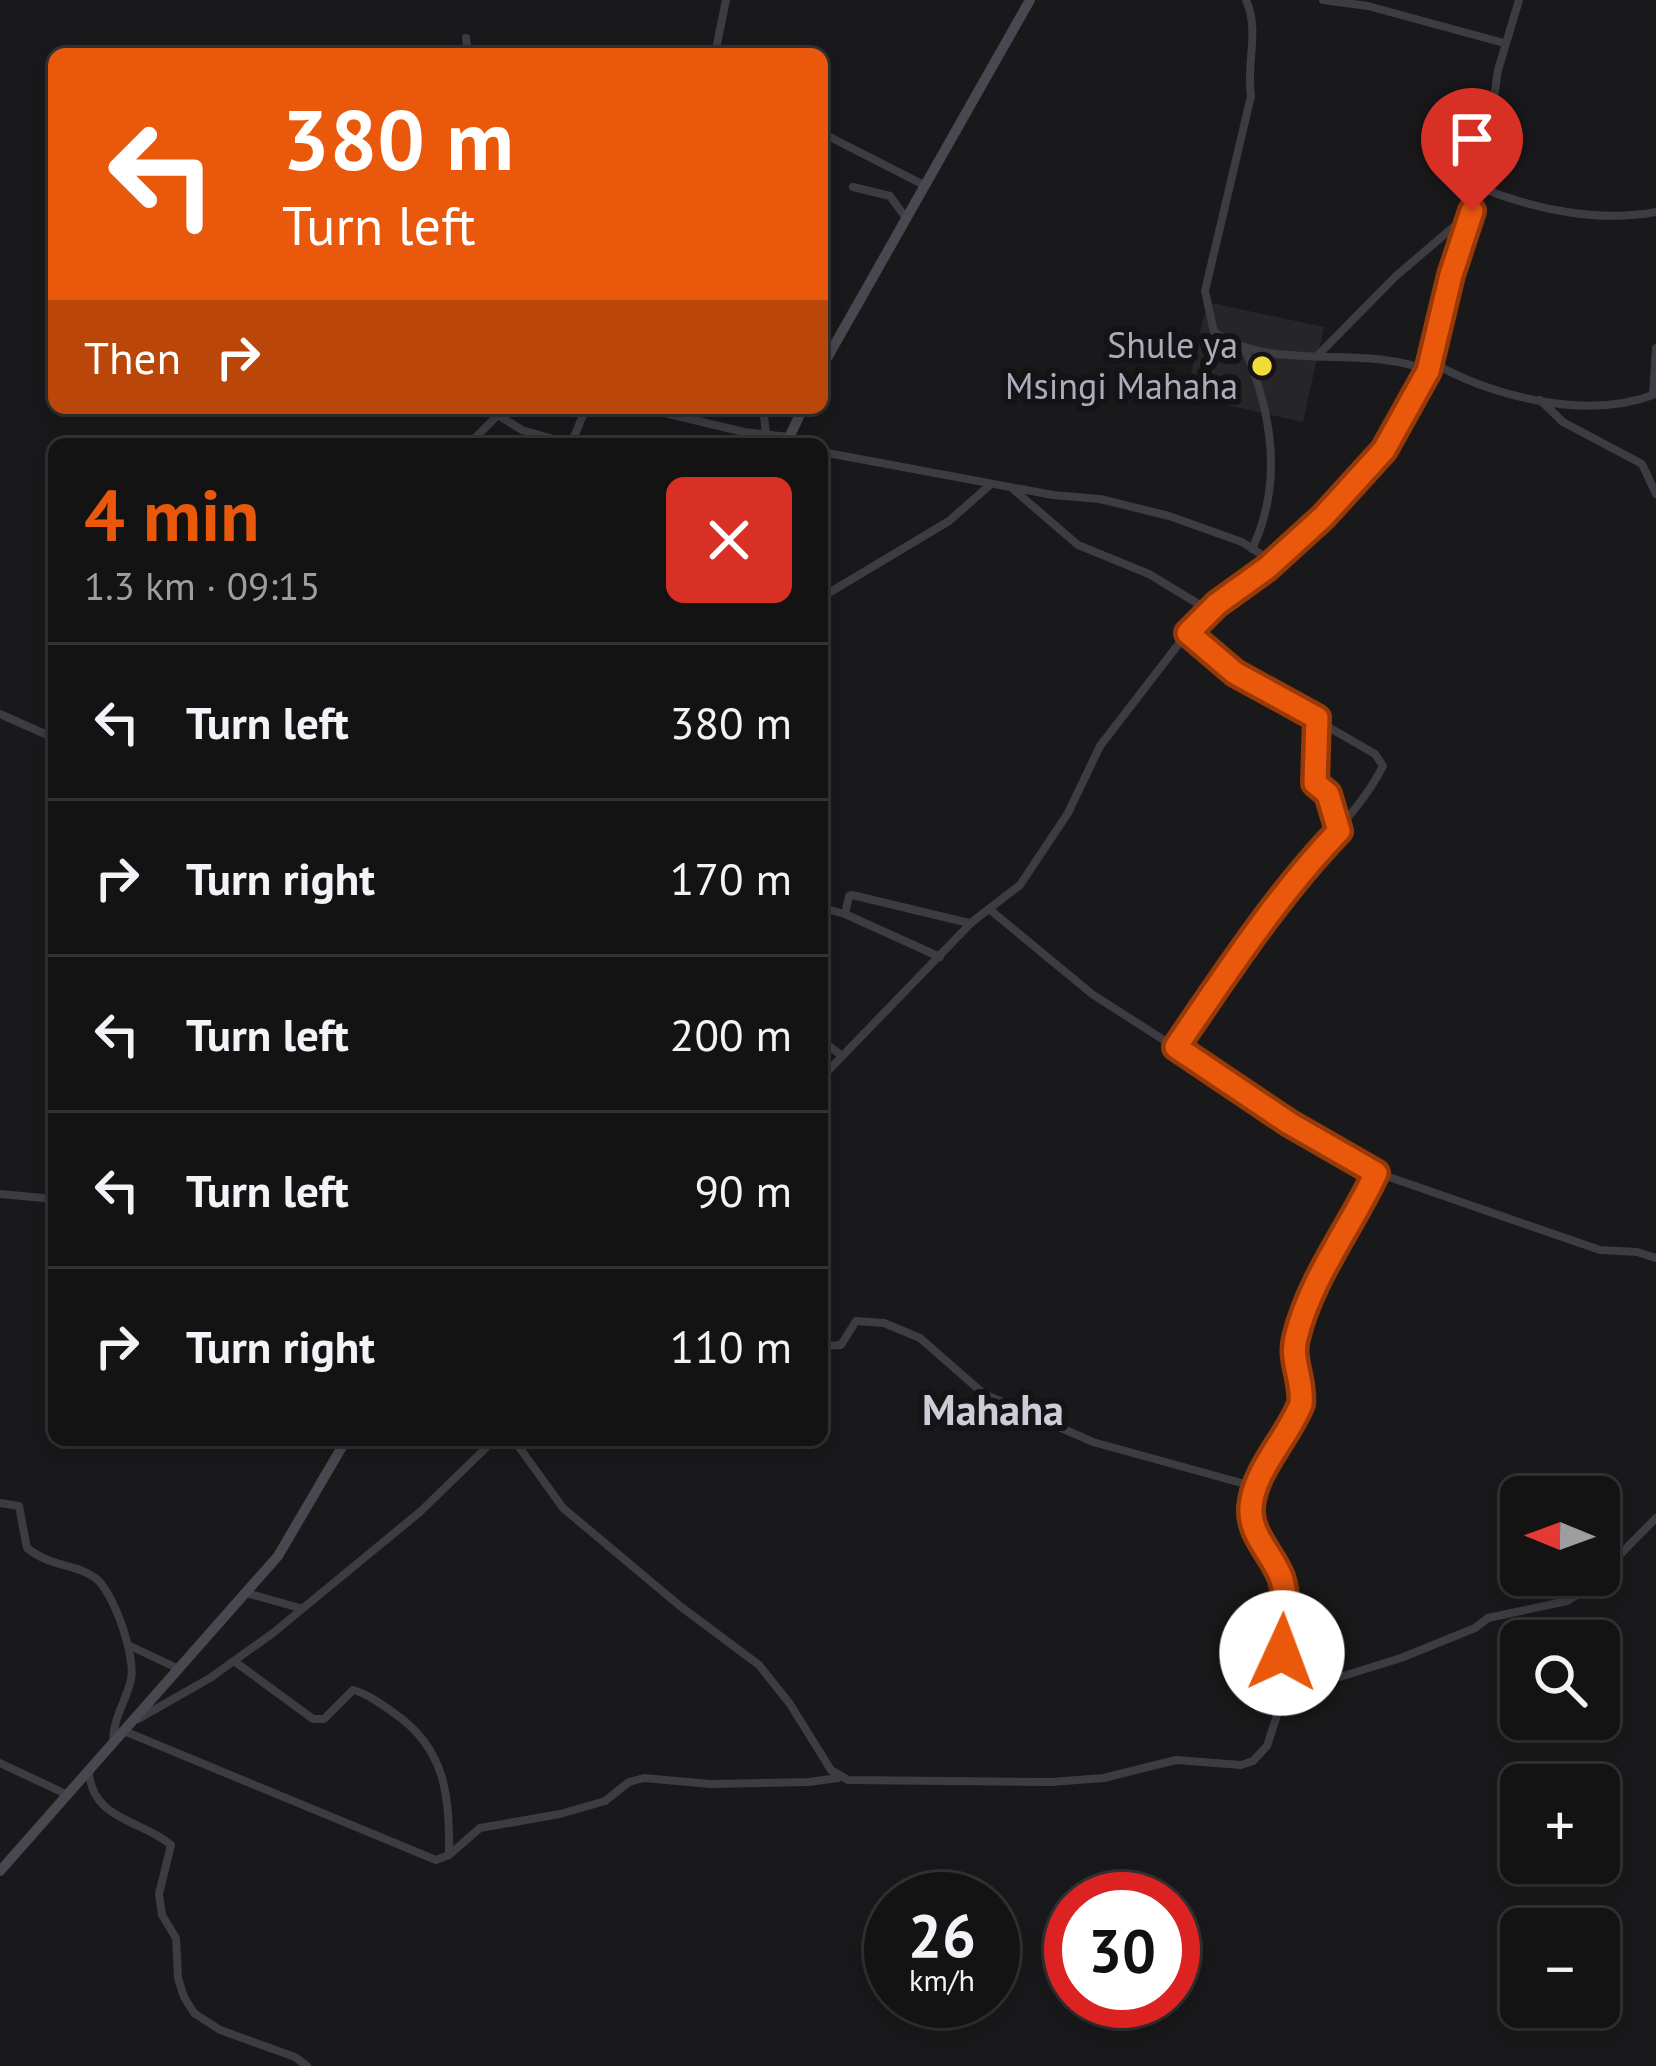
<!DOCTYPE html>
<html lang="en">
<head>
<meta charset="utf-8">
<style>
	body { margin:0; font-family:"PT Sans",sans-serif; background:#1c1c1d; color:#f1f3f6; height:100vh; display:flex; flex-direction:column; font-size:45px; white-space:nowrap }
	* { box-sizing:border-box; margin:0 }
	p { font-size:39px; color:#9d9ea0 }
	.icon { flex:none; width:66px; height:66px; fill:none; stroke:currentColor; stroke-width:2; stroke-linecap:round; stroke-linejoin:round }
	.map { position:relative; flex:1; overflow:hidden }
	.drawer { position:absolute; left:48px; top:438px; width:780px; height:1008px; display:flex; flex-direction:column; background:#131314; border-radius:18px; box-shadow:0 6px 18px #0003,0 0 0 3px #323234 }
	.drawer>* { flex:none }
	.top-card { position:absolute; left:48px; top:48px; width:780px; height:366px; border-radius:18px; box-shadow:0 6px 18px #0003,0 0 0 3px #323234; background:#ea580c; color:#fff; overflow:hidden }
	.needle { width:78px; rotate:271deg }
	.tools { position:absolute; left:1500px; top:1476px; display:grid; gap:24px }
	.tools a { display:grid; place-items:center; width:120px; height:120px; border-radius:18px; background:#131314; box-shadow:0 6px 18px #0003,0 0 0 3px #323234; font-size:60px }
	.speed { position:absolute; left:864px; top:1872px; display:flex; gap:24px; font-size:60px; font-weight:700; text-align:center }
	.speed>* { display:grid; place-content:center; width:156px; height:156px; border-radius:50%; background:#131314; box-shadow:0 6px 18px #0003,0 0 0 3px #323234; line-height:1 }
	.speed small { font-size:30px; font-weight:400 }
	.speed .limit { border:18px solid #d22; background:#fff; color:#111 }
	.pin { position:absolute; display:grid; place-items:center; width:102px; height:102px; color:#fff; margin:-123px -51px; border-radius:50% 50% 50% 0; rotate:-45deg; box-shadow:0 0 12px #0007 }
	.pin .icon { rotate:45deg }
	.me { position:absolute; width:132px; margin:-66px; rotate:2deg; stroke-linejoin:round; filter:drop-shadow(0 0 9px #0008) }
	.turn { display:flex; align-items:center; gap:42px; height:252px; padding:0 36px; font-size:54px }
	.turn .icon { width:156px; height:156px; stroke-width:2.5 }
	.turn b { display:block; font-size:84px; line-height:102px }
	.then { display:flex; align-items:center; height:114px; padding:0 36px; background:#0003; gap:24px; font-size:45px }
	.round { display:grid; place-items:center; flex:none; width:126px; height:126px; border-radius:18px; background:#1c1c1d }
	.summary { display:flex; align-items:center; justify-content:space-between; height:204px; padding:0 36px }
	h1 { font-size:72px; font-weight:800; line-height:90px; color:#ea580c }
	ul { padding:0; list-style:none }
	li { display:flex; align-items:center; gap:36px; height:156px; padding:0 36px; border-top:3px solid #323234 }
	li div { flex:1 }
	li b { display:block; font-size:45px }
	li em { font-style:normal }
	.map>svg:first-child { display:block }
	.built { fill:#262528 }
	.lines { fill:none; stroke-linecap:round; stroke-linejoin:round }
	.street { stroke:#3c3c42; stroke-width:8 }
	.secondary { stroke:#484850; stroke-width:10 }
	.route-casing { stroke:#983908; stroke-width:30 }
	.route { stroke:#ea580c; stroke-width:21 }
	.poi-dot { fill:#f2da3a; stroke:#141416; stroke-width:4.5 }
	.labels { text-anchor:middle; stroke-width:12; stroke-linejoin:round; paint-order:stroke }
	.poi-label { font-size:36px; fill:#abadbb; stroke:#141416; text-anchor:end }
	.quarter-label { font-size:42px; font-weight:bold; fill:#cccdd7; stroke:#141416 }
</style>
</head>
<body>
<div class="map">
<svg width="1656" height="2066" viewBox="0 0 1656 2066">
	<rect width="100%" height="100%" fill="#19191b"/>
	<polygon class="built" points="1207,302 1324,327 1303,422 1186,396"/>
	<g class="lines">
		<g class="street">
			<path d="M1246,0C1260,31 1246,62 1251,96L1205,291L1214,332C1267,373 1372,344 1428,371"/>
			<polyline points="1323,0 1368,6 1504,43"/>
			<polyline points="466,38 468,54"/>
			<polyline points="715,54 726,0"/>
			<polyline points="822,133 924,185"/>
			<polyline points="853,187 890,196 906,218"/>
			<path d="M1481,188C1534,209 1599,223 1656,212"/>
			<path d="M1244,347C1272,412 1284,482 1252,549"/>
			<polyline points="1317,356 1396,276 1472,211"/>
			<path d="M1431,362C1494,397 1587,421 1656,394"/>
			<polyline points="1653,394 1656,348"/>
			<polyline points="1540,400 1563,422 1642,464 1656,494"/>
			<polyline points="487,408 522,430 571,444 586,408"/>
			<polyline points="644,408 744,432 789,437"/>
			<polyline points="763,408 766,434"/>
			<polyline points="469,444 499,414"/>
			<polyline points="822,452 1053,495 1100,499 1169,516 1242,542 1273,562"/>
			<polyline points="1014,490 1078,545 1149,574 1210,611"/>
			<polyline points="822,597 949,521 990,485"/>
			<polyline points="0,714 54,738"/>
			<polyline points="1317,719 1315,783 1328,794 1339,831"/>
			<polyline points="822,908 845,914 849,896 852,895 969,923"/>
			<polyline points="989,909 1092,994 1363,1168 1600,1250 1637,1252 1656,1258"/>
			<polyline points="845,914 940,957"/>
			<polyline points="822,1041 841,1055"/>
			<path d="M1176,1047C1217,987 1257,927 1303,870C1331,835 1362,807 1383,766L1375,754L1235,673L1188,633"/>
			<polyline points="51,1073 54,1074"/>
			<polyline points="822,1077 972,922 1020,885 1068,813 1100,746 1184,637 1217,604 1267,568 1323,517 1367,472 1401,425 1436,349 1451,275 1481,188 1498,70 1519,0"/>
			<polyline points="0,1194 54,1199"/>
			<polyline points="822,1346 841,1345 856,1321 884,1323 920,1338 984,1394 1093,1442 1256,1487"/>
			<polyline points="514,1440 563,1508 680,1606 759,1665 790,1704 831,1770 848,1780 1051,1782 1104,1778 1176,1760 1241,1765 1253,1761 1267,1746 1280,1706 1301,1689 1401,1658 1475,1628 1488,1618 1567,1601 1586,1589 1656,1518"/>
			<path d="M0,1503L19,1506L27,1548C54,1569 72,1562 94,1577C113,1589 136,1657 131,1679C126,1702 113,1718 113,1741"/>
			<polyline points="246,1593 300,1608"/>
			<polyline points="128,1645 179,1669"/>
			<path d="M234,1661L313,1719H324L353,1690C368,1694 381,1704 394,1713C445,1748 450,1795 449,1854"/>
			<path d="M1280,1705L1284,1586C1278,1564 1260,1548 1253,1527C1241,1484 1286,1442 1301,1404L1302,1392L1294,1354L1296,1336L1344,1230L1376,1173"/>
			<polyline points="138,1719 210,1678 273,1633 421,1511 494,1440"/>
			<polyline points="124,1731 436,1860 449,1855 480,1828 560,1814 605,1801 629,1782 644,1778 710,1784 809,1782 838,1778"/>
			<polyline points="0,1763 68,1795"/>
			<path d="M89,1772C92,1820 142,1820 171,1845L159,1894L162,1915L176,1938L178,1978L184,1997L194,2013L220,2030L295,2057L307,2066"/>
		</g>
		<g class="secondary">
			<polyline points="822,367 1030,0"/>
			<polyline points="786,444 803,408"/>
			<polyline points="0,1871 278,1556 346,1440"/>
		</g>
	</g>
	<g class="lines">
		<g class="route-casing">
			<path id="route" d="M1282,1653C1284,1629 1289,1599 1281,1577C1272,1553 1249,1535 1251,1507C1254,1470 1287,1439 1301,1404C1304,1382 1290,1360 1296,1338C1310,1279 1351,1227 1376,1173L1289,1123L1176,1047C1225,975 1278,894 1339,831L1328,794L1315,783L1317,718L1235,673L1188,633L1217,604L1267,568L1323,517L1384,450L1428,371L1451,275L1472,211"/>
		</g>
		<use href="#route" class="route"/>
	</g>
	<circle class="poi-dot" cx="1262" cy="366" r="12"/>
	<g class="labels">
		<g class="poi-label">
			<text x="1238" y="358">Shule ya<tspan x="1238" dy="41">Msingi Mahaha</tspan></text>
		</g>
		<g class="quarter-label">
			<text x="993" y="1425">Mahaha</text>
		</g>
	</g>
</svg>
<div class="tools">
<a><svg class="needle" viewBox="-14 -14 28 28"><path d="M0-13l5 13h-10z" fill="#e53935"/><path d="M0 13l5-13h-10z" fill="#9d9ea0"/></svg></a>
<a><svg class="icon" aria-label="search" viewBox="0 0 24 24"><circle cx="10" cy="10" r="6"/><path d="M15 15l6 6"/></svg></a>
<a>+</a>
<a>−</a>
</div>
<div class="speed"><div>26<small>km/h</small></div><div class="limit">30</div></div>
<div class="pin" style="left:1472px;top:211px;background:#d93025"><svg class="icon" aria-label="arrive" viewBox="0 0 24 24"><path d="M6 21V4h12l-3 4 3 4H6"/></svg></div>
<svg class="me" style="left:1282px;top:1653px" viewBox="-20 -20 40 40"><circle r="19" fill="#fff"/><path d="M0-13L10 11 0 6-10 11z" fill="#ea580c"/></svg>
<div class="top-card">
<div class="turn"><svg class="icon" aria-label="left" viewBox="0 0 24 24"><path d="M17 20v-9H6M10 6l-5 5 5 5"/></svg><div><b>380 m</b>Turn left</div></div>
<div class="then">Then<svg class="icon" aria-label="right" viewBox="0 0 24 24"><path d="M7 20v-9h11M14 6l5 5-5 5"/></svg></div>
</div>
<section class="drawer">
<div class="summary"><div><h1>4 min</h1><p>1.3 km · 09:15</p></div><a class="round" style="background:#d93025;color:#fff"><svg class="icon" aria-label="close" viewBox="0 0 24 24"><path d="M6 6l12 12M18 6L6 18"/></svg></a></div>
<ul>
<li><svg class="icon" aria-label="left" viewBox="0 0 24 24"><path d="M17 20v-9H6M10 6l-5 5 5 5"/></svg><div><b>Turn left</b></div><em>380 m</em></li>
<li><svg class="icon" aria-label="right" viewBox="0 0 24 24"><path d="M7 20v-9h11M14 6l5 5-5 5"/></svg><div><b>Turn right</b></div><em>170 m</em></li>
<li><svg class="icon" aria-label="left" viewBox="0 0 24 24"><path d="M17 20v-9H6M10 6l-5 5 5 5"/></svg><div><b>Turn left</b></div><em>200 m</em></li>
<li><svg class="icon" aria-label="left" viewBox="0 0 24 24"><path d="M17 20v-9H6M10 6l-5 5 5 5"/></svg><div><b>Turn left</b></div><em>90 m</em></li>
<li><svg class="icon" aria-label="right" viewBox="0 0 24 24"><path d="M7 20v-9h11M14 6l5 5-5 5"/></svg><div><b>Turn right</b></div><em>110 m</em></li>
</ul>
</section>
</div>
</body>
</html>
